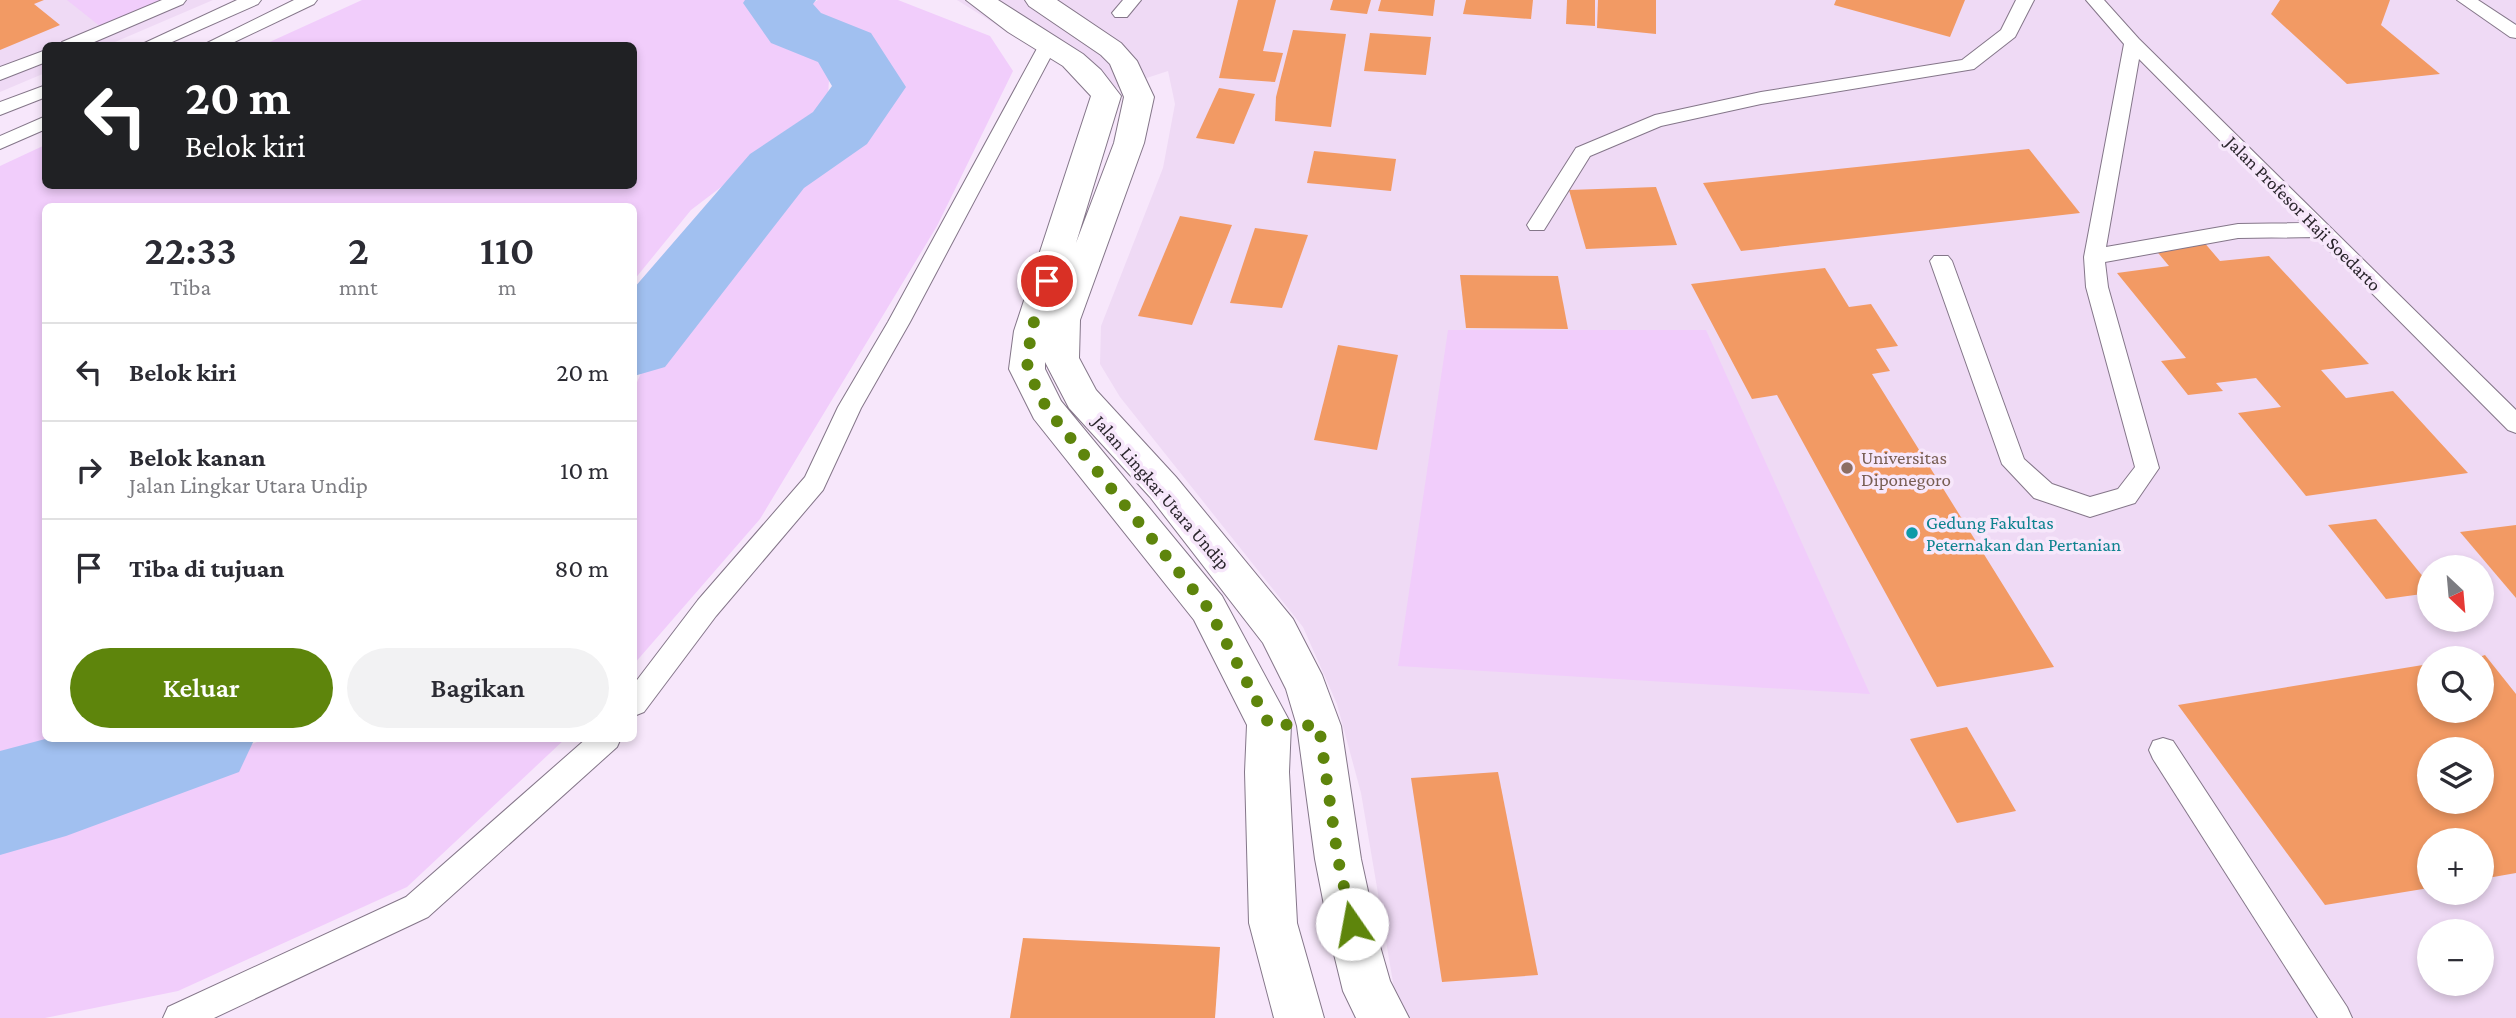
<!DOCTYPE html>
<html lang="id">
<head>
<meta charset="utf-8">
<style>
	body { margin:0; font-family:"Crimson Pro",serif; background:#f2f2f3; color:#2b2b33; height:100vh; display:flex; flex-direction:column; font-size:26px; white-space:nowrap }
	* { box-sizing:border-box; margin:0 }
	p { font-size:23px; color:#7c7c81 }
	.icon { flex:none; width:38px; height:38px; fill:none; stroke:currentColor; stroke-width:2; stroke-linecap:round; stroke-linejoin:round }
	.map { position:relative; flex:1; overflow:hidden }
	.details { position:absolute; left:42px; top:203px; width:595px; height:539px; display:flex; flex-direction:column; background:#fff; border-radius:10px; box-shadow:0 4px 10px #0003 }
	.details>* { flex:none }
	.guide { position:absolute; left:42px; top:42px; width:595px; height:147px; border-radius:10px; box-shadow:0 4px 10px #0003; background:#202124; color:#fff; overflow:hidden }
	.needle { width:46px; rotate:154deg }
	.buttons { position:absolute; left:2417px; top:555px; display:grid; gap:14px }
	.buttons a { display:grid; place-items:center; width:77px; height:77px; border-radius:50%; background:#fff; box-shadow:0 4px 10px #0003; font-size:35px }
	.pin { position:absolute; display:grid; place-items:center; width:60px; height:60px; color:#fff; margin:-30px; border:4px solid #fff; border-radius:50%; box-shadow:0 2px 7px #0007 }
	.me { position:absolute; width:77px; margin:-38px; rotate:348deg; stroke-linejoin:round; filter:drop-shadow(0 0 5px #0008) }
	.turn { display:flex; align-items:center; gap:24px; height:147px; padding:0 28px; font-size:32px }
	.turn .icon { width:91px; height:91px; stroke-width:2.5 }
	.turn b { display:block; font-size:49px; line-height:60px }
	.eta { display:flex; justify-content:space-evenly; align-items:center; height:119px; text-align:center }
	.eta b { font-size:42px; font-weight:600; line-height:49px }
	.action { display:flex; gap:14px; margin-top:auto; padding:14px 28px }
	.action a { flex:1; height:80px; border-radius:42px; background:#5e850c; color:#fff; font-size:28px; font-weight:600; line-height:80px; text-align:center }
	.action a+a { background:#f2f2f3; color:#2b2b33 }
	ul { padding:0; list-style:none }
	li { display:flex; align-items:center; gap:21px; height:98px; padding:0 28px; border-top:2px solid #e1e1e2 }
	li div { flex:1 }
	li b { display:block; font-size:26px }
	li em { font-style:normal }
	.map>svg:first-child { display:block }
	.built { fill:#efdaf5; fill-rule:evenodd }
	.green { fill:#f1cdfb }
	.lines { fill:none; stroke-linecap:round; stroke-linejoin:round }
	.river { fill:#a1c0f0; fill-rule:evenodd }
	.building { fill:#f29a64; fill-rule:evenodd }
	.service-casing { stroke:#847689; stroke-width:2 }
	.tertiary-casing { stroke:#847689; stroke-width:2 }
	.service { fill:#fff; fill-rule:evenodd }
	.tertiary { fill:#fff; fill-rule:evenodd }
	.route { stroke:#5e850c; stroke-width:12; stroke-dasharray:0 21.6 }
	.education-dot { fill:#8d6e63; stroke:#f7e7fb; stroke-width:2.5 }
	.culture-dot { fill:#0f9aa8; stroke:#f7e7fb; stroke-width:2.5 }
	.labels { text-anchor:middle; stroke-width:7; stroke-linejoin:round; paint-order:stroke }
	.street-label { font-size:19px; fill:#2a252c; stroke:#f7e7fb }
	.education-label { font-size:19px; fill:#785e54; stroke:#f7e7fb; text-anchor:start }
	.culture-label { font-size:19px; fill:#0d838f; stroke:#f7e7fb; text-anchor:start }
</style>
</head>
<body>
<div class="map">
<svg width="2516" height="1018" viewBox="0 0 2516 1018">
	<rect width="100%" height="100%" fill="#f7e7fb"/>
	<g class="built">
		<polygon points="0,0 213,0 108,45 46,46 45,73 0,92"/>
		<path d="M957,0H2516V1018H1402L1396,1000L1361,793L1337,704L1303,627L1120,397L1100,364L1101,326L1163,168L1175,104L1168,71L1104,92ZM2429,567H2482V620H2429ZM2429,658H2482V710H2429ZM2429,749H2482V802H2429ZM2429,840H2482V892H2429ZM2429,931H2482V984H2429Z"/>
	</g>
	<g class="green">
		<polygon points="67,0 165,0 101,27"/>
		<polygon points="362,0 752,0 751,2 781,39 830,61 827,116 762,156 691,210 634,280 634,206 46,206 46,738 132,739 45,769 0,780 0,166 45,145 46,186 634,186 634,46 263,45"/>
		<polygon points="818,0 898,0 990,36 1013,71 937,226 760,519 634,664 634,389 645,364 796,186 854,138 884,89 849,31 804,8"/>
		<polygon points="1448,330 1706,330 1870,694 1398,666"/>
		<polygon points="267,738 565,739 407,887 178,991 45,1018 0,1018 0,845"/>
	</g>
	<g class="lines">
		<g class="river">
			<polygon points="745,0 816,0 813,4 821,13 871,33 906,87 867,144 804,188 665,367 634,376 634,288 750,154 813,112 832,86 818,62 771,43 743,3"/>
			<polygon points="49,738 255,738 239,772 66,836 0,855 0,751"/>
		</g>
	</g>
	<g class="building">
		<polygon points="0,0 44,0 34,4 60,25 0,50"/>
		<polygon points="1238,0 1276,0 1263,51 1283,53 1275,82 1219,78"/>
		<polygon points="1333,0 1371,0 1367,14 1330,10"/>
		<polygon points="1381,0 1435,0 1433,16 1378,11"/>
		<polygon points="1466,0 1533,0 1531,19 1463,14"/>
		<polygon points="1567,0 1595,0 1595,26 1566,24"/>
		<polygon points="1598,0 1656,0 1656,34 1597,28"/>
		<polygon points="1836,0 1965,0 1950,37 1834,5"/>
		<polygon points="2280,0 2390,0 2381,25 2440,74 2347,84 2271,14"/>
		<polygon points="1293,30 1346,34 1331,127 1275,121 1276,97"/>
		<polygon points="1370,33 1431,37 1426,75 1364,71"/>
		<polygon points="1219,88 1255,94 1234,144 1196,138"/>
		<polygon points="2029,149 2080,213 1741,251 1703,183"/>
		<polygon points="1314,151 1396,159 1391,191 1307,183"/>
		<polygon points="1656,187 1677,245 1586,249 1569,190"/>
		<polygon points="1180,216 1232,225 1192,325 1138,316"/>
		<polygon points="1255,228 1308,235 1282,308 1230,303"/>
		<polygon points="2203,241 2220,261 2269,256 2369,364 2321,370 2346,398 2393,391 2468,473 2306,496 2238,413 2281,407 2256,378 2216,383 2223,391 2188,395 2161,361 2186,358 2117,273 2169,266 2154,248"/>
		<polygon points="1825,268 1849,307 1871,304 1898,346 1876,349 1890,371 1872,374 2054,667 1937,687 1777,395 1752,399 1691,284"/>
		<polygon points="1460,275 1558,276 1568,329 1466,328"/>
		<polygon points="1338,345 1398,355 1377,450 1314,440"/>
		<polygon points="2376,519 2429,584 2429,593 2386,599 2328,525"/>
		<polygon points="2516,525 2516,598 2460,532"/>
		<path d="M2485,655L2516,694V873L2482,879V840H2429V888L2325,905L2178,705L2429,664V710H2482V656ZM2429,749H2482V802H2429Z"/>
		<polygon points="1967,727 2016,811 1957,823 1910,739"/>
		<polygon points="1498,772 1538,975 1442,982 1411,778"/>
		<polygon points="1023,938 1220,947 1215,1018 1010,1018"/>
	</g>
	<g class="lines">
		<g class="service-casing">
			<g id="service">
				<polygon points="162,0 186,0 183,4 85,46 59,46 62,42"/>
				<polygon points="237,0 261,0 258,4 163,46 138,46"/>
				<polygon points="294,0 317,0 314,4 226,46 201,46"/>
				<polygon points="1123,0 1141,0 1127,17 1115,17 1112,13"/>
				<polygon points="2016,0 2034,0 2015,37 1974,69 1761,104 1661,126 1590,156 1544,230 1530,230 1527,225 1576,148 1655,115 1761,92 1962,60 2001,30"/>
				<path d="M2086,0H2104L2139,39L2516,410V433L2508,430L2316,237L2238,238L2105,262L2108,287L2159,468L2135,503L2090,517L2034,498L2002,464L1930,261L1934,256H1948L1952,261L2024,459L2052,484L2090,497L2118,489L2135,467L2086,287L2084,257L2124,44ZM2139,59L2302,223L2238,224L2106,247Z"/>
				<polygon points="2457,0 2478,0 2516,25 2516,38 2510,37"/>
				<polygon points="1049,38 1058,43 910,322 861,408 823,490 716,616 644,712 634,716 634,684 698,600 805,477 838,407 888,322 1040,43"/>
				<polygon points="46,50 46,62 0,80 0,67"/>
				<polygon points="46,85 46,97 0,115 0,102"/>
				<polygon points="46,116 46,129 0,149 0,136"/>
				<polygon points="587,738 621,738 617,747 428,917 214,1018 163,1018 168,1007 406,897"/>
				<polygon points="2163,738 2173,741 2347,1007 2352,1018 2318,1018 2153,759 2149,750 2153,741"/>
			</g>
		</g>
		<g class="tertiary-casing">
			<polygon id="tertiary" points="966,0 998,0 1083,54 1101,70 1121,96 1076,243 1114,143 1124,97 1110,64 1101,55 1029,6 1025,0 1057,0 1121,43 1137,61 1154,97 1144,143 1080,320 1079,358 1096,390 1176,477 1293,619 1322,675 1341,726 1361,859 1380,946 1390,981 1409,1018 1356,1018 1343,991 1332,946 1315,859 1297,726 1286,689 1263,643 1150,497 1069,408 1045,362 1045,369 1061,401 1222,596 1291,724 1289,772 1297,923 1324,1018 1274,1018 1249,923 1245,772 1247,725 1194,620 1034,419 1009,369 1014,331 1091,96 1063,66 1008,32"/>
		</g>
		<use href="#service" class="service"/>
		<use href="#tertiary" class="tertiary"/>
	</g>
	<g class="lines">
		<polyline class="route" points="1047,281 1031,331 1027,369 1047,409 1208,608 1269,724 1319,726 1338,859 1352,924"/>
	</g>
	<circle class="education-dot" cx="1847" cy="468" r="7"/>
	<circle class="culture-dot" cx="1912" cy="533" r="7"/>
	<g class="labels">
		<g class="street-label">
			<text transform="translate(2304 213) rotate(45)" y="7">Jalan Profesor Haji Soedarto</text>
			<text transform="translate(1162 492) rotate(49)" y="7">Jalan Lingkar Utara Undip</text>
		</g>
		<g class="education-label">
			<text x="1861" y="464">Universitas<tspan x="1861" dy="22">Diponegoro</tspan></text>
		</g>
		<g class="culture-label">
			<text x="1926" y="529">Gedung Fakultas<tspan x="1926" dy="22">Peternakan dan Pertanian</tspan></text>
		</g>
	</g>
</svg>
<div class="buttons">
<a><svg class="needle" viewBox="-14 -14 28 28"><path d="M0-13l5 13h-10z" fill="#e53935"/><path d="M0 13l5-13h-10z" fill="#7c7c81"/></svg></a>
<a><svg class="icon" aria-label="search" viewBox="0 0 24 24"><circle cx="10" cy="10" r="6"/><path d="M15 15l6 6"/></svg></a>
<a><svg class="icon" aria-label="layers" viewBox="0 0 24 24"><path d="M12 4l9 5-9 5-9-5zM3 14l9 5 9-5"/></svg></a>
<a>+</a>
<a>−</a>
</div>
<div class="pin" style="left:1047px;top:281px;background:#d93025"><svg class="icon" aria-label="arrive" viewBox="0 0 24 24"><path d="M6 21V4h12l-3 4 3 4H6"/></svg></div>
<svg class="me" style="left:1352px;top:924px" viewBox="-20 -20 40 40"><circle r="19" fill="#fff"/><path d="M0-13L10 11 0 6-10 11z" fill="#5e850c"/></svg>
<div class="guide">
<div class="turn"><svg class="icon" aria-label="left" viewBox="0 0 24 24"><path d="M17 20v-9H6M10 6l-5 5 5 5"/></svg><div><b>20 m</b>Belok kiri</div></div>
</div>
<section class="details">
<div class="eta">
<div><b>22:33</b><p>Tiba</p></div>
<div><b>2</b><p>mnt</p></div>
<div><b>110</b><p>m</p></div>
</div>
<ul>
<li><svg class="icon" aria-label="left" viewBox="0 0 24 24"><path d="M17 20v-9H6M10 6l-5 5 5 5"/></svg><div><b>Belok kiri</b></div><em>20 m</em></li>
<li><svg class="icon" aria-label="right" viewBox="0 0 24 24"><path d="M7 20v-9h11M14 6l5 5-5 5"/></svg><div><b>Belok kanan</b><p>Jalan Lingkar Utara Undip</p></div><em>10 m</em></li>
<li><svg class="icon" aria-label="arrive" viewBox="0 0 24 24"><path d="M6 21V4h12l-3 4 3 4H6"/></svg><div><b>Tiba di tujuan</b></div><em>80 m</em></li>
</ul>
<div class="action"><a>Keluar</a><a>Bagikan</a></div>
</section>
</div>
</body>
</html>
